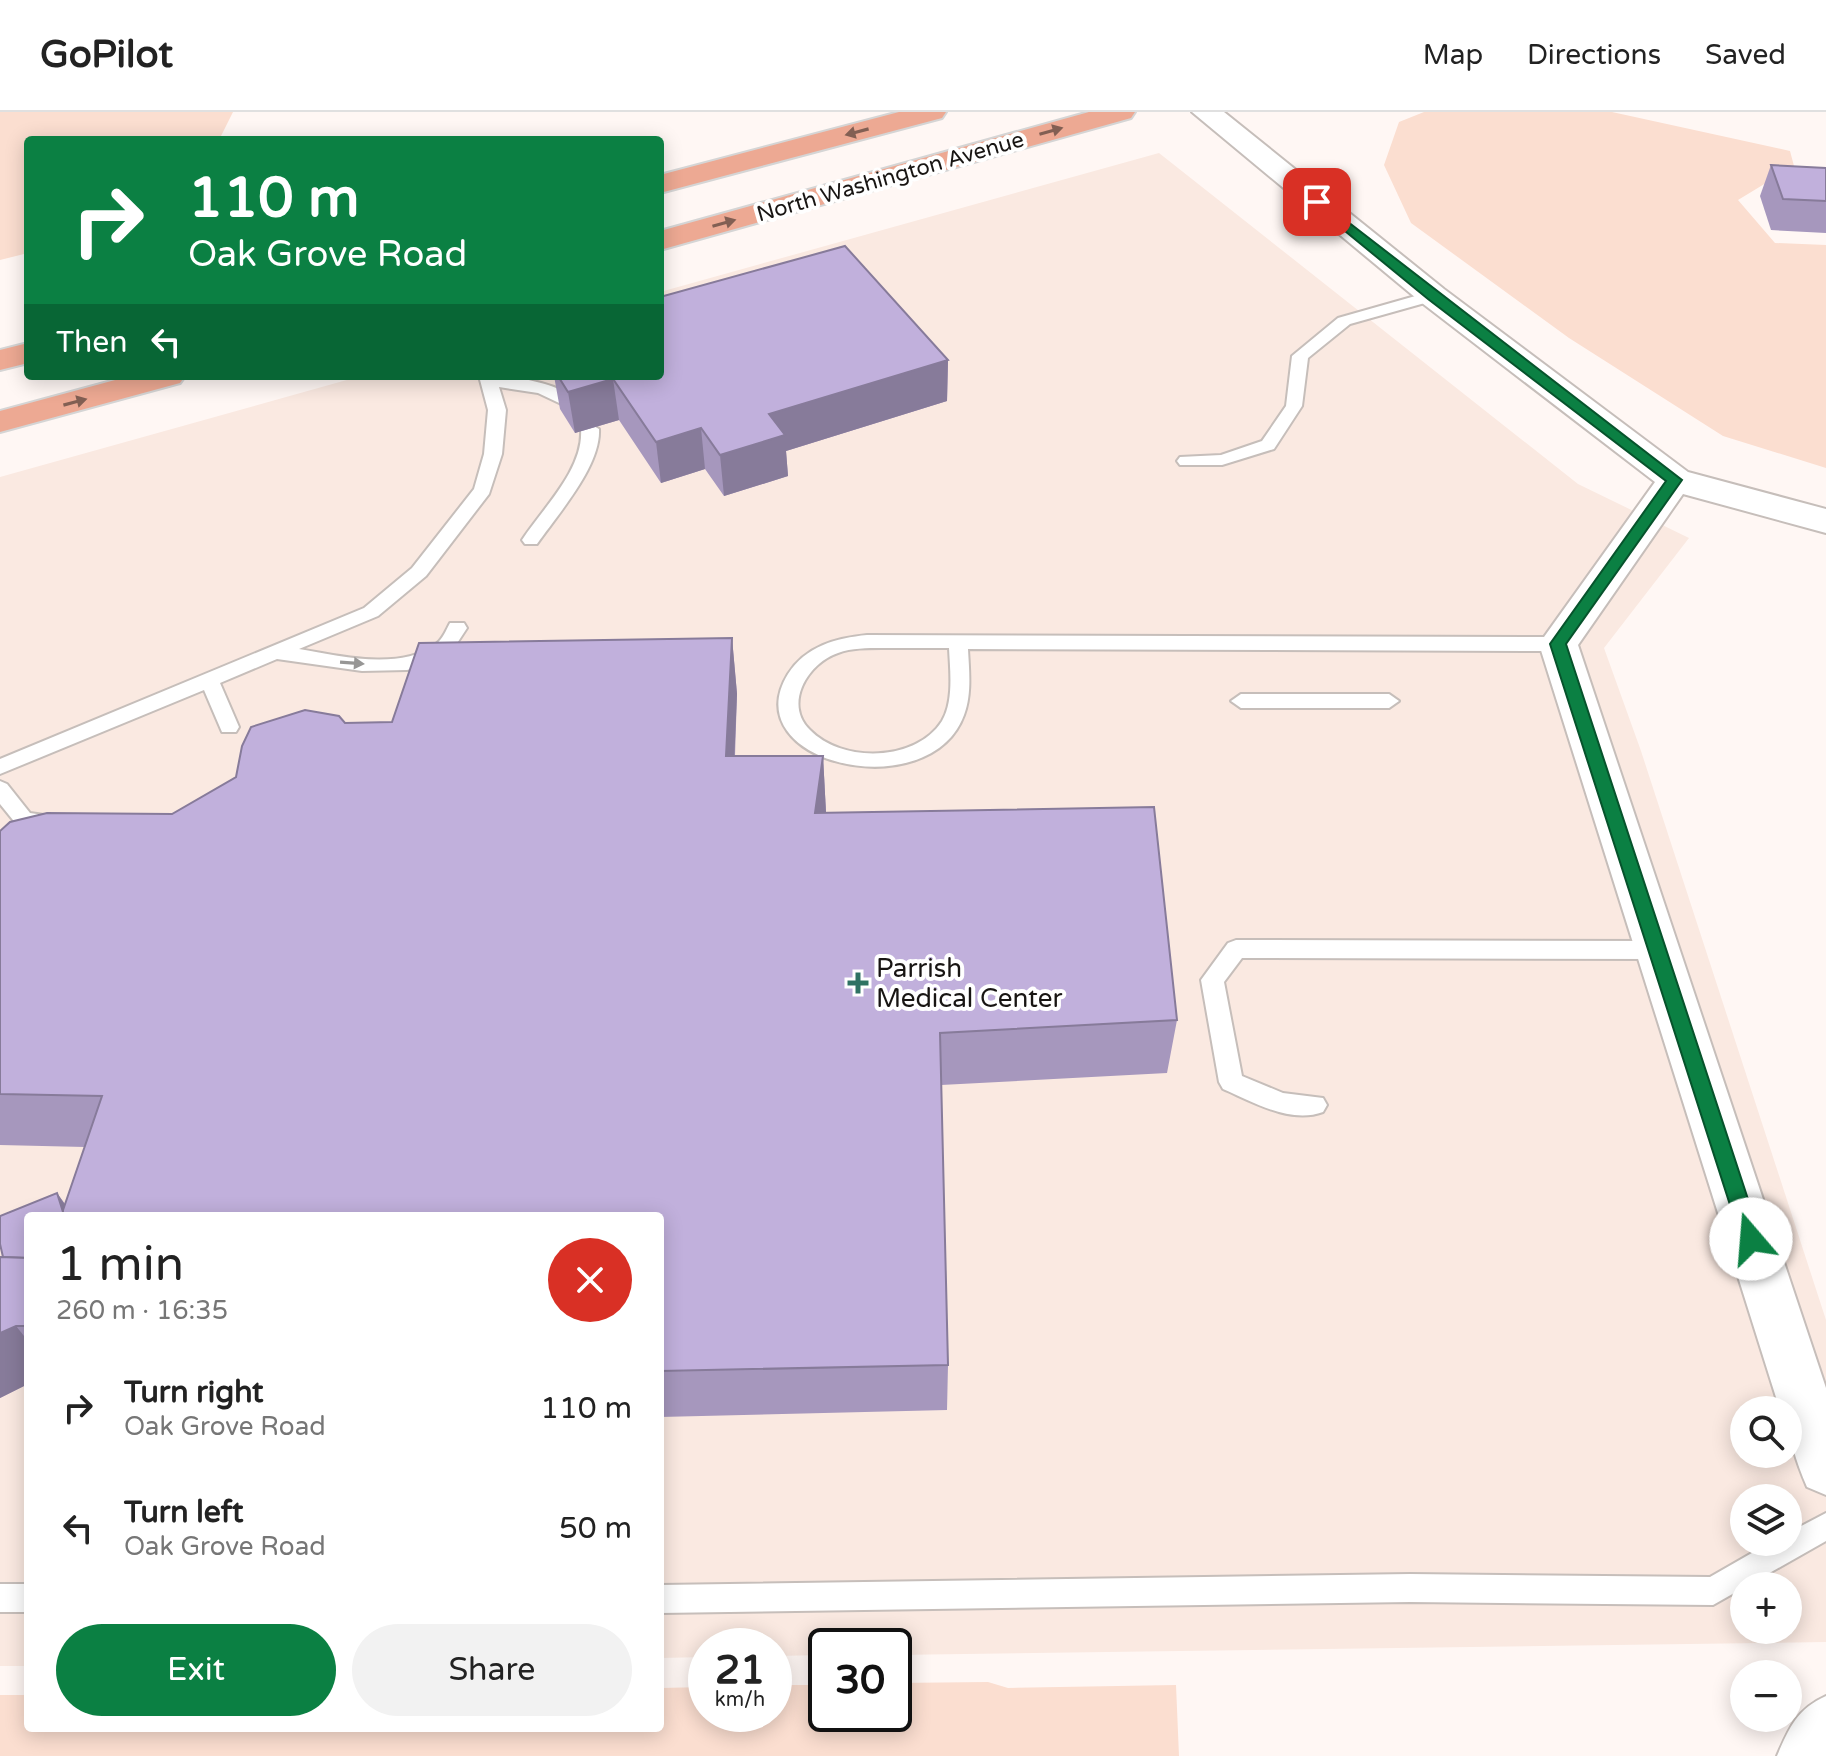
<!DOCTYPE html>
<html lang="en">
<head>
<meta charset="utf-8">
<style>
	body { margin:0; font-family:"Varela Round",sans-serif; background:#f2f2f2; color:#222; height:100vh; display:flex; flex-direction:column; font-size:30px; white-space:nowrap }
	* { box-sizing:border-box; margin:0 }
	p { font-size:26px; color:#767676 }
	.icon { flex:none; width:44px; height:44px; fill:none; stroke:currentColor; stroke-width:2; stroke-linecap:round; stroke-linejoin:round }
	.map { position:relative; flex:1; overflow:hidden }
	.sheet { position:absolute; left:24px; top:1100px; width:640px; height:520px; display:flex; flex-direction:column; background:#fff; border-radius:8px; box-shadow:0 4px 20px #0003 }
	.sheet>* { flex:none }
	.guide { position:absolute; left:24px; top:24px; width:640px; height:244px; border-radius:8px; box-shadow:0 4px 20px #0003; background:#0b8043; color:#fff; overflow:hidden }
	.buttons { position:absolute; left:1730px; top:1284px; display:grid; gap:16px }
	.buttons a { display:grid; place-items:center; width:72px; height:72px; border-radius:50%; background:#fff; box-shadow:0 4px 20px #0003; font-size:40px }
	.speed { position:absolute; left:688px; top:1516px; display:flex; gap:16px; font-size:40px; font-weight:700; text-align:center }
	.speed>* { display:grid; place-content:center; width:104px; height:104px; border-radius:50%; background:#fff; box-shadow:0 4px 20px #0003; line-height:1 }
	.speed small { font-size:20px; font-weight:400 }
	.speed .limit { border:4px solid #111; border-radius:12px; background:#fff; color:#111 }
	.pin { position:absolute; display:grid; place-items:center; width:68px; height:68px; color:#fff; margin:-34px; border-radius:16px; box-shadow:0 4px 12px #0006 }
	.me { position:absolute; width:88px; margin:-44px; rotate:342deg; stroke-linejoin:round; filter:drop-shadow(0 0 6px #0008) }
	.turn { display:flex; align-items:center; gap:28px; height:168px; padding:0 32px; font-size:36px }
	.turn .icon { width:104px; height:104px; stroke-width:2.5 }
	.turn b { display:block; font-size:56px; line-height:68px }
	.then { display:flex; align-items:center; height:76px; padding:0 32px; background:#0003; gap:16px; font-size:30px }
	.round { display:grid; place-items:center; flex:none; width:84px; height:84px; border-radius:42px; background:#f2f2f2 }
	.overview { display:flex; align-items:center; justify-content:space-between; height:136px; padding:0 32px }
	h1 { font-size:48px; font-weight:600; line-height:60px }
	.action { display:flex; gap:16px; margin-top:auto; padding:16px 32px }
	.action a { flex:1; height:92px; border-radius:48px; background:#0b8043; color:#fff; font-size:32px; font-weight:600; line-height:92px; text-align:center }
	.action a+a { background:#f2f2f2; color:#222 }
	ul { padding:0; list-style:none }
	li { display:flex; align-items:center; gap:24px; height:120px; padding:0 32px }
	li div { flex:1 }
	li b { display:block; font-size:30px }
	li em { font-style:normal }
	header { display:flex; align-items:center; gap:48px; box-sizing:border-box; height:112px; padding:0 40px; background:#fff; border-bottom:2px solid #e0e0e0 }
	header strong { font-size:38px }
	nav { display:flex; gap:44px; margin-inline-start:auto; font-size:28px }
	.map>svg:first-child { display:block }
	.built { fill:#fae9e1; fill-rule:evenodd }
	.green { fill:#fbded0 }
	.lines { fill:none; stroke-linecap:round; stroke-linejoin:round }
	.lane-casing { stroke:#c6beba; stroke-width:4 }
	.street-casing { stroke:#c6beba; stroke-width:4 }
	.primary-casing { stroke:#d5d5d5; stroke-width:4 }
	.lane { fill:#fff; fill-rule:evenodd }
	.street { fill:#fff; fill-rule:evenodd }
	.primary { fill:#eda993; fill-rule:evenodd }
	.wall { fill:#a697bd }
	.shaded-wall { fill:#877b9a }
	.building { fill:#c1b0dc; stroke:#877b9a; stroke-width:2 }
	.oneway { fill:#825f53 }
	.oneway2 { fill:#979695 }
	.route { fill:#0b8043; stroke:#07532c; stroke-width:2 }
	.poi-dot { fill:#2f7263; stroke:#fff; stroke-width:3 }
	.labels { text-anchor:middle; stroke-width:8; stroke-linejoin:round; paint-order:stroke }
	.far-street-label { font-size:22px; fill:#181513; stroke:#fff }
	.poi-label { font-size:26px; fill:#181513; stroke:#fff; text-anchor:start }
</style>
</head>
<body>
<header>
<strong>GoPilot</strong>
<nav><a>Map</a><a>Directions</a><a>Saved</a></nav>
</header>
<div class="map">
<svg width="1826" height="1644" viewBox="0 0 1826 1644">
	<rect width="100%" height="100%" fill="#fff7f4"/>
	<path class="built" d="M1159,41L1578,372L1689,426L1604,536L1641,639L1826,1208V1530L894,1543V1534H826V1543L774,1544V1534H706V1545L660,1546V1104H28V1554H0V365L361,264H660V180ZM1744,1298H1788V1342H1744ZM1744,1386H1788V1430H1744ZM1744,1474H1788V1518H1744Z"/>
	<g class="green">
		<polygon points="0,0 233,0 219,28 28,28 28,141 0,148"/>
		<polygon points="1424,0 1612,0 1790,39 1794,54 1738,88 1775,131 1826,133 1826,356 1723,324 1569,226 1411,111 1384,53 1399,10"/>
		<polygon points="988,1570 1008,1576 1176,1573 1179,1644 0,1644 0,1583 28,1583 28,1616 660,1616 660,1576 706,1575 706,1602 774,1602 774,1573 826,1573 826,1602 894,1602 894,1571"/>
	</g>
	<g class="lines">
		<g class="lane-casing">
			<g id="lane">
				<polygon points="1433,179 1441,184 1439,187 1350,212 1308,246 1302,294 1274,337 1222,353 1180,353 1177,349 1180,345 1221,343 1262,329 1286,294 1292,244 1338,206"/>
				<path d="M479,264C510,264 559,268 582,293L574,298L538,281L499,275L506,298L502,342L489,382L426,464L378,504L299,537C340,544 400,559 436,532C443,527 446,518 450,511H464L467,516L450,542L434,551L407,558L362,559L277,547L220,571L239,615L236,620H222L204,578L0,662V647L364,496L412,456L474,377L484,342L488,298Z"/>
				<path d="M590,312L599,317C601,354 558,402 537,432H525L522,428C543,396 584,357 581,317Z"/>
				<path d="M867,523L1558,525L1568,532L1558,539L968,537C969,558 972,582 964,603C930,696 733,652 788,562C806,534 836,526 867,523ZM881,536H949C950,558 954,589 942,609C916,650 842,651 810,618C783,592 808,551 838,541C852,536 867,536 881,536Z"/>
				<polygon points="1241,582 1389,582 1399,589 1389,596 1241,596 1231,589"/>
				<polygon points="0,669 7,672 30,701 58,705 61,710 58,715 51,718 17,713 0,692"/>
				<path d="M1236,828L1657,829L1665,832L1668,838L1665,844L1657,847L1242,846L1224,870L1242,964L1283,981L1323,986L1327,993L1323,1000C1290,1012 1253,990 1223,977L1219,970L1201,868L1228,831Z"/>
				<polygon points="1826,1401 1826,1429 1713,1493 1410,1490 660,1501 660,1473 1410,1462 1710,1465 1771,1430 1788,1430 1788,1421"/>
				<rect x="0" y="1472" width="28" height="28"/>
			</g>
		</g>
		<g class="street-casing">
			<g id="street">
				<path d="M1192,0H1224L1444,177L1688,360L1826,397V421L1683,382L1578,533L1826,1276V1383L1807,1375C1796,1349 1788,1326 1788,1298H1780L1539,532L1655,370L1422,191Z"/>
				<path d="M1826,1584V1644H1777C1789,1616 1797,1597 1826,1584Z"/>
			</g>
		</g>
		<g class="primary-casing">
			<g id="primary">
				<polygon points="899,0 946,0 942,6 660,81 660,63"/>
				<polygon points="1089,0 1135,0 1131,6 660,138 660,119"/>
				<polygon points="28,231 28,251 0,258 0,238"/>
				<polygon points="130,264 185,264 180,271 0,320 0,299"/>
			</g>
		</g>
		<use href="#lane" class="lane"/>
		<use href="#street" class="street"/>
		<use href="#primary" class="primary"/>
	</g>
	<g class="wall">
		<polygon points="1771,53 1826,56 1826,121 1771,118 1760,84"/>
		<polygon points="948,248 947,289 786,339 788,364 724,384 705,357 661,371 619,308 575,321 560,297 554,264 660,264"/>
		<polygon points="732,526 737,582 735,644 823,644 826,701 1154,695 1177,908 1167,961 941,973 948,1253 947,1298 660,1305 660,1104 28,1104 28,1272 0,1286 0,1145 3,1145 0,1132 0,1104 57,1081 65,1092 85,1035 0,1033 0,719 10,710 47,701 172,702 236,665 242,634 251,615 305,598 339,604 345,611 392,610 419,531"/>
	</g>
	<g class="shaded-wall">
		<polygon points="948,248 947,289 786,339 788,364 724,384 720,343 769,302"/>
		<polygon points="613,267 619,308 575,321 568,280"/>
		<polygon points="701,316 705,357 661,371 656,330"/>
		<polygon points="732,526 737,582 732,700 726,644"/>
		<polygon points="823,644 826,700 818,756 815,701"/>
		<polygon points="57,1081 70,1100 64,1104"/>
		<polygon points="16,1214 28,1229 28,1272 0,1286 0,1221"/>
	</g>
	<g class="building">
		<polygon points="1771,53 1826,56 1826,89 1783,87"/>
		<polygon points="845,134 948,248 769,302 785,323 720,343 701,316 656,330 613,267 568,280 558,264 660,264 660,185"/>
		<polygon points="732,526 726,644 823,644 815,701 1154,695 1177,908 940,921 948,1253 660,1259 660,1104 61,1104 102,984 0,982 0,719 10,710 47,701 172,702 236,665 242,634 251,615 305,598 339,604 345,611 392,610 419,531"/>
		<polygon points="57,1081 63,1100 61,1104 28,1104 28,1146 3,1145 0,1132 0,1104"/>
		<polygon points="0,1145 28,1146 28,1214 16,1214 0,1221"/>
	</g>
	<defs><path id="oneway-solid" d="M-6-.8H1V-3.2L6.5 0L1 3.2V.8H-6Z" transform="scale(2)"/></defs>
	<g class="oneway">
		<use href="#oneway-solid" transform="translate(1051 19) rotate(-16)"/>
		<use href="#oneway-solid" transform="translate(857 20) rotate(165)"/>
		<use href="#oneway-solid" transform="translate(724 111) rotate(-16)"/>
		<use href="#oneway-solid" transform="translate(75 290) rotate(-15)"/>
	</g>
	<use class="oneway2" href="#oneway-solid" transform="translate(352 551) rotate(4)"/>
	<polygon class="route" points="1317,86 1682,368 1566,532 1761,1127 1758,1133 1751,1136 1744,1133 1741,1127 1550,532 1666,369 1428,187 1312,92 1310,90"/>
	<path class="poi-dot" d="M854 859h8v8h8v8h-8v8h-8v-8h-8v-8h8z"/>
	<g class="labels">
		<g class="far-street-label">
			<text transform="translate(890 64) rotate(-16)" y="8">North Washington Avenue</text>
		</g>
		<g class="poi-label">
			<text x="876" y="865">Parrish<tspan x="876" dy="30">Medical Center</tspan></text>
		</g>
	</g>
</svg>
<div class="buttons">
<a><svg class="icon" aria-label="search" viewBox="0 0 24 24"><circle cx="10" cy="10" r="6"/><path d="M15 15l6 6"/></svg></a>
<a><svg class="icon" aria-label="layers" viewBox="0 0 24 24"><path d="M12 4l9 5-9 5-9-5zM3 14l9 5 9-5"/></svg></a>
<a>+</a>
<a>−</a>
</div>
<div class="speed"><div>21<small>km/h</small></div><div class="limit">30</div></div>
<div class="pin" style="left:1317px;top:90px;background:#d93025"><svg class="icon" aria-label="arrive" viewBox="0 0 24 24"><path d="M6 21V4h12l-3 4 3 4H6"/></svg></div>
<svg class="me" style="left:1751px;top:1127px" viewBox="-20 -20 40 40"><circle r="19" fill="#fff"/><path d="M0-13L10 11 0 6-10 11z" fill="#0b8043"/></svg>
<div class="guide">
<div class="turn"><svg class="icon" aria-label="right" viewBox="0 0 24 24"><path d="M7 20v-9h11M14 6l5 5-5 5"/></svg><div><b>110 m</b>Oak Grove Road</div></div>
<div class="then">Then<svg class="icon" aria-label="left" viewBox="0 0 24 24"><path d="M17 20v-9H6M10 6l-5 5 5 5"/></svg></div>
</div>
<section class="sheet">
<div class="overview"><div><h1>1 min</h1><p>260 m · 16:35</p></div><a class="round" style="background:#d93025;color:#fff"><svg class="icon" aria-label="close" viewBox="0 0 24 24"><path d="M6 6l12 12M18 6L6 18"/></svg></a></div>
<ul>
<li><svg class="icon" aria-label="right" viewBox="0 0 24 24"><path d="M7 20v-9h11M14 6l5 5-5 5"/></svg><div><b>Turn right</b><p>Oak Grove Road</p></div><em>110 m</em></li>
<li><svg class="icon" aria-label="left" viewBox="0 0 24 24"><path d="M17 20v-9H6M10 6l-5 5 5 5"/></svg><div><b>Turn left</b><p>Oak Grove Road</p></div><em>50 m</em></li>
</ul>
<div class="action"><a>Exit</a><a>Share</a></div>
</section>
</div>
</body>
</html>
